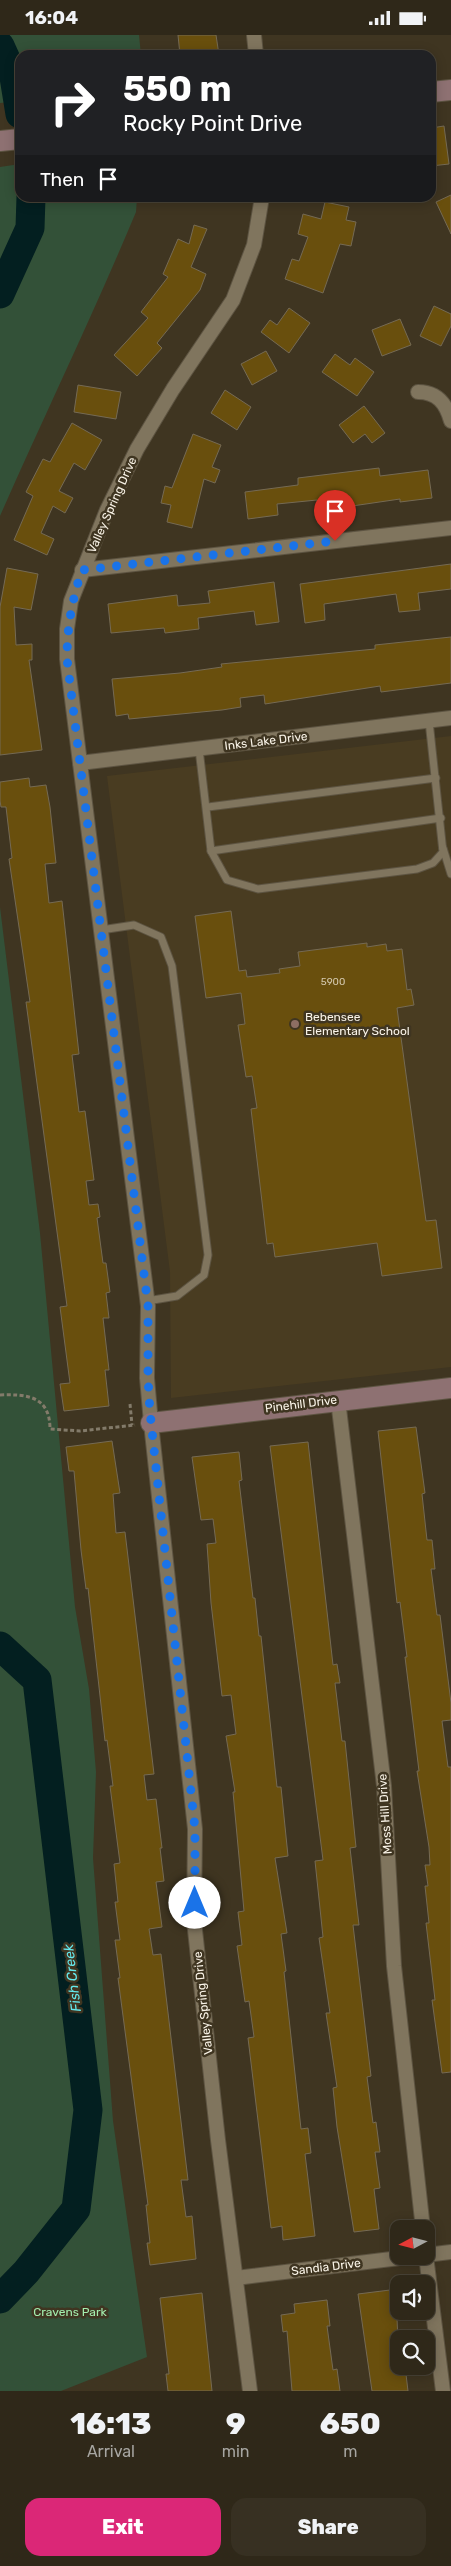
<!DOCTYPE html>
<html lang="en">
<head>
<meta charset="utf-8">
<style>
	body { margin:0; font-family:Rubik,sans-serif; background:#373022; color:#f1f3f6; height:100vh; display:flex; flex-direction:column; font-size:19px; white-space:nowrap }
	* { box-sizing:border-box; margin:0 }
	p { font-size:16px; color:#a7a6a2 }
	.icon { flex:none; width:28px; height:28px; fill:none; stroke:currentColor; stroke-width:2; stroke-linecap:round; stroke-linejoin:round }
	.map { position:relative; height:2356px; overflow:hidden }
	.drawer { display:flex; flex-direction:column; background:#2f2819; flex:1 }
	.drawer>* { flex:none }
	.guide { position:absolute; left:15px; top:15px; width:421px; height:152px; border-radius:15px; box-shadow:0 2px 12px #0003,0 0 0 1px #4a4438; background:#202124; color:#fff; overflow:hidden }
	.needle { width:32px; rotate:263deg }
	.tools { position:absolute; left:390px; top:2185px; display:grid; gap:10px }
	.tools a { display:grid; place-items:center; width:45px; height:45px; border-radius:10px; background:#2f2819; box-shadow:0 2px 12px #0003,0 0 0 1px #4a4438; font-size:25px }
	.pin { position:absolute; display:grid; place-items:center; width:42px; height:42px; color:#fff; margin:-51px -21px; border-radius:50% 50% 50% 0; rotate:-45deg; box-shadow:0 0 5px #0007 }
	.pin .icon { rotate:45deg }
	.me { position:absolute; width:55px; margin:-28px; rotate:0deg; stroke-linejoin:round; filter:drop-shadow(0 0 4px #0008) }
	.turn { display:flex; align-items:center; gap:18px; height:105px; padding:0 25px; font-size:22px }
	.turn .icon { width:65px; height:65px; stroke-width:2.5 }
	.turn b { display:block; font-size:35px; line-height:42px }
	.then { display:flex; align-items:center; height:48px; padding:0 25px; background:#0003; gap:10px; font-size:19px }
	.eta { display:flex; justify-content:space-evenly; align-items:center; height:85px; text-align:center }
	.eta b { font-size:30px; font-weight:800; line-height:35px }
	.primary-button { display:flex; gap:10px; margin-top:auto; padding:10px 25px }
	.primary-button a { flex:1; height:58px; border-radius:15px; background:#db2777; color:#fff; font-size:20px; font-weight:800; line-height:58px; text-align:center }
	.primary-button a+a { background:#373022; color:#f1f3f6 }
	.status { display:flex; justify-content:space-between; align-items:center; height:35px; padding:0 25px; background:#2f2819; direction:ltr }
	.status svg { height:14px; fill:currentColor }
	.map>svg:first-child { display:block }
	.built { fill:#493c21 }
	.green { fill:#335138 }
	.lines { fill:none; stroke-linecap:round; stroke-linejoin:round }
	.river { stroke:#031f20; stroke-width:29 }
	.building { fill:#694f0d; stroke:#756a54 }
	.lane-casing { stroke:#5d5442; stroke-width:9 }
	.street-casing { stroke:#5d5442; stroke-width:16 }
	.secondary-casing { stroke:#5d5442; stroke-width:22 }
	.path { stroke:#837b6a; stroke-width:3; stroke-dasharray:4 2.5; stroke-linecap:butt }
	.lane { stroke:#80755e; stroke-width:7 }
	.street { stroke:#80755e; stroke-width:14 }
	.secondary { stroke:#8e7172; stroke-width:20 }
	.route { stroke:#1a73e8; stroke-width:9; stroke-dasharray:0 16.2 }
	.education-dot { fill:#8d6e63; stroke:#3f3521; stroke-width:2 }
	.labels { text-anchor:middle; stroke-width:5; stroke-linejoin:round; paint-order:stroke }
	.number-label { font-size:10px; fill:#d6cbb1 }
	.street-label { font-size:12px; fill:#faf4e8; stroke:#3f3521 }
	.poi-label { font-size:12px; fill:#faf4e8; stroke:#3f3521; text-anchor:start }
	.park-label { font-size:12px; fill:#a4efaf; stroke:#3f3521 }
	.water-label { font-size:14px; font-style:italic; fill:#64e8ec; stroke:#3f3521 }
</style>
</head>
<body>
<div class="status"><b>16:04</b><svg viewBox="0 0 49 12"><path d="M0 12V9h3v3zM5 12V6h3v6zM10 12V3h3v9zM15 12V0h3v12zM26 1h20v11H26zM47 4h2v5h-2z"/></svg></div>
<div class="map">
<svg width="451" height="2356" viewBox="0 0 451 2356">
	<rect width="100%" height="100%" fill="#3f3521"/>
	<polygon class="built" points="451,701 451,1332 171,1363 170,1237 107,741"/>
	<g class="green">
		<polygon points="0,0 139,0 141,20 20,20 20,66 0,68"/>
		<path d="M20,129V162L137,163L136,177C93,280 45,379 0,481V132Z"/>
		<polygon points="0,872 40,1198 75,1572 89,1654 96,1737 93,1823 113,2086 147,2322 61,2356 0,2356"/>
	</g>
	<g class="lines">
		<g class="river">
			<polyline points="0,11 14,42 20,79"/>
			<polyline points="0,259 30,193 31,162"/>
			<polyline points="0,1611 37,1645 88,2075 76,2174 26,2237 0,2264"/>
		</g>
	</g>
	<g class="building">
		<polygon points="178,0 216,0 219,20 180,20"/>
		<polygon points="444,91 449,129 431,131 431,93"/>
		<polygon points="451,160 451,199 436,167"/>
		<polygon points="325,167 349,172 346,185 356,187 351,211 340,209 323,258 285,244 292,224 299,226 308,202 298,199 303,179 321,184"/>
		<polygon points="194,190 207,194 191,232 206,239 200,255 157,308 162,313 137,341 114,320 148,283 141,277 168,242 163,239 178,204 189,209"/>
		<polygon points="434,271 451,279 451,291 441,311 420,301"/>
		<polygon points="289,273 310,288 289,318 261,297 270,285 277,290"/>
		<polygon points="400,284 411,310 382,321 372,295"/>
		<polygon points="266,316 277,336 252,350 241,329"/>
		<polygon points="335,319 350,330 355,323 374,337 357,361 322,337"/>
		<polygon points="78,350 121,357 116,384 74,377"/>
		<polygon points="225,355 251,372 237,395 211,378"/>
		<polygon points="364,371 385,398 372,408 365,399 353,408 339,390"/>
		<polygon points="72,388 102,405 85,435 74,428 59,456 73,463 65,478 53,471 41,498 54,504 47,520 14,505 33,461 26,457 43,424 50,427"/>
		<polygon points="193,399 221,410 212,432 220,435 215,448 204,444 192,493 167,487 171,470 161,468 165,451 172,453"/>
		<polygon points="379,433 380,441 428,435 432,463 400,467 400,464 318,476 317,465 277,469 278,480 248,484 245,457 298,450 298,443"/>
		<polygon points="451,529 451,554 418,558 420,575 399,577 396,559 324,569 325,585 305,588 300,549"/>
		<polygon points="7,533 38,539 31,575 14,572 16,610 32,609 32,625 29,625 42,715 0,720 0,572"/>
		<polygon points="274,547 279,587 256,590 254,576 198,583 199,594 165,598 164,593 111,598 108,569 177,560 178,571 210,568 208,556"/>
		<polygon points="451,602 451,648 381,657 380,651 265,669 264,660 240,663 241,672 222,675 129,684 128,679 116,681 112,644 180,638 222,632 221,629 375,614 375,610"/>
		<polygon points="29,743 30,752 46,750 50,772 56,828 45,829 49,868 62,866 79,1019 72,1020 79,1077 85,1076 94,1145 86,1146 89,1170 98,1169 100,1182 97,1183 103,1228 106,1228 110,1257 106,1258 109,1283 103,1283 109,1335 105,1335 109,1371 64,1376 60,1349 70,1348 60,1272 67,1271 26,967 30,967 9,824 12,823 6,772 1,772 0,766 0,747"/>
		<polygon points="231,876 239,936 246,935 247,942 280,938 279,934 300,931 298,917 367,908 367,912 386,909 387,916 402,914 407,955 411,954 414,970 397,973 426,1186 436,1185 442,1233 382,1241 377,1208 275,1222 273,1208 267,1209 251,1074 257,1073 252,1041 246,1042 238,990 245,989 241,958 206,963 195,881"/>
		<polygon points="416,1392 425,1458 422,1459 427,1505 432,1505 435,1534 431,1534 437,1580 440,1580 451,1668 451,1685 442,1686 448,1732 451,1732 451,2037 442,2038 432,1965 435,1965 426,1888 429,1888 425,1851 428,1851 425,1830 430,1830 429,1812 417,1736 419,1736 405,1622 407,1622 400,1567 397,1568 378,1396"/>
		<polygon points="112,1406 120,1458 113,1459 116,1498 125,1497 154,1739 144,1740 147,1765 156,1764 162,1813 160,1813 164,1846 156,1847 162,1892 149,1894 153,1920 161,1919 188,2145 181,2145 186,2182 192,2181 196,2224 150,2230 147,2208 150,2208 146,2170 148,2170 118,1943 120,1943 115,1905 120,1905 115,1867 118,1867 114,1829 120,1828 110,1751 113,1751 107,1705 105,1706 88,1553 86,1554 81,1515 74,1436 69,1436 66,1412"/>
		<polygon points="308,1407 333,1630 337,1629 340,1648 335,1648 342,1706 345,1706 356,1812 350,1813 359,1890 353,1890 371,2041 367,2042 373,2088 376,2087 380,2117 375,2117 380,2153 374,2154 379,2194 354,2197 337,2092 333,2053 337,2052 326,1978 330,1978 319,1903 323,1902 315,1826 323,1825 270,1411"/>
		<polygon points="239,1417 242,1445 239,1446 253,1563 255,1563 259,1601 261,1601 277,1752 281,1752 288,1821 275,1823 287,1898 281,1899 286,1936 284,1937 301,2094 308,2093 311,2118 305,2119 315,2201 283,2205 282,2191 271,2193 248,2003 254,2002 249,1966 245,1967 237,1911 242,1910 238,1877 244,1876 233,1757 235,1757 226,1701 236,1699 231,1660 222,1661 211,1568 207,1509 216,1508 213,1484 201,1485 192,1422"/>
		<polygon points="390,2255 391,2265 399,2265 401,2282 397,2283 399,2331 405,2331 408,2356 372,2356 358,2259"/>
		<polygon points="202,2258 212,2356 168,2356 166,2339 169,2339 160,2263"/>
		<polygon points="327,2265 330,2291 327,2291 333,2335 337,2334 340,2356 292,2356 287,2296 283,2297 281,2280 295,2278 294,2269"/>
	</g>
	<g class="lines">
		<g class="lane-casing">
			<g id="lane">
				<polyline points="199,714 211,816 227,845 258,854 417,834 433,828 443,817 429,686"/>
				<polyline points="208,772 436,743"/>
				<polyline points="443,813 451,839"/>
				<polyline points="211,816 441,783"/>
				<polyline points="101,895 134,890 161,902 172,931 208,1220 204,1240 177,1261 147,1266"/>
			</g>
		</g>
		<g class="street-casing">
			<g id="street">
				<polyline points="254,0 256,20"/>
				<path d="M418,357C437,357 446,368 451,386"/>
				<polyline points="82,535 451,493"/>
				<polyline points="80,728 451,683"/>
				<polyline points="338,1365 384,1751 394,1931 423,2194"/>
				<polyline points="426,2220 451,2217"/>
				<polyline points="426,2221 443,2356"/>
				<polyline points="236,2243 416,2221"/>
				<polyline points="250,2356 218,2105 194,1886 195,1794 151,1388 147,1343 148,1271 67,624 67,594 71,566 107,475 137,414 173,354 233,265 254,210 262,162"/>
			</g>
		</g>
		<g class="secondary-casing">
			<g id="secondary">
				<polyline points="431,57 451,55"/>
				<polyline points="0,106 20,104"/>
				<polyline points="151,1388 451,1353"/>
			</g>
		</g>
		<g class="path">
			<path d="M0,1360C27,1359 50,1361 50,1394L80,1396L135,1390"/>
			<polyline points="130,1369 132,1390"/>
		</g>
		<use href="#lane" class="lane"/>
		<use href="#street" class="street"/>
		<use href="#secondary" class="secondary"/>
	</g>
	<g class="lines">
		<path class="route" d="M195,1868V1794L150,1377L148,1343V1271L67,624C67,592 72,565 82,535L335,506"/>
	</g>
	<circle class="education-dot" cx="295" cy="989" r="5"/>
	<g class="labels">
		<g class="number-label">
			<text x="333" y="950">5900</text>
		</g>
		<g class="street-label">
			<text transform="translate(112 470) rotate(-66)" y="4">Valley Spring Drive</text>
			<text transform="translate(266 706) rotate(-7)" y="4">Inks Lake Drive</text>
			<text transform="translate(301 1369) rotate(-7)" y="4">Pinehill Drive</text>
			<text transform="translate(385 1779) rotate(-94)" y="4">Moss Hill Drive</text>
			<text transform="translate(203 1968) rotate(-96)" y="4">Valley Spring Drive</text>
			<text transform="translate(326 2232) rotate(-7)" y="4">Sandia Drive</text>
		</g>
		<g class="poi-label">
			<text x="305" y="986">Bebensee<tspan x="305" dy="14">Elementary School</tspan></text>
		</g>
		<g class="park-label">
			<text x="70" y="2281">Cravens Park</text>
		</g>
		<g class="water-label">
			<text transform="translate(72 1943) rotate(-97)" y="5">Fish Creek</text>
		</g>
	</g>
</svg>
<div class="tools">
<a><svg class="needle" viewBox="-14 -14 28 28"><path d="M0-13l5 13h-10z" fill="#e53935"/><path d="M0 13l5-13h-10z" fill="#a7a6a2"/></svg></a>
<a><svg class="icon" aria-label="sound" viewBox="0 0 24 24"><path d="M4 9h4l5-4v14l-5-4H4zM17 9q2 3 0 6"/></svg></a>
<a><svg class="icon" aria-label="search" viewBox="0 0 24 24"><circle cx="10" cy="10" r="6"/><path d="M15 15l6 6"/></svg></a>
</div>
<div class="pin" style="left:335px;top:506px;background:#d93025"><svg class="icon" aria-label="arrive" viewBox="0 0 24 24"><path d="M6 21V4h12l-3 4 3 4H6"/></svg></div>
<svg class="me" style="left:195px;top:1868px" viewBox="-20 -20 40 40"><circle r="19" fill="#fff"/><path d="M0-13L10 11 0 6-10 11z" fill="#1a73e8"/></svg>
<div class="guide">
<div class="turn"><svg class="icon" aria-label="right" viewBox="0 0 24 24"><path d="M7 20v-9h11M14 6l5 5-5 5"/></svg><div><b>550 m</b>Rocky Point Drive</div></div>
<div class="then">Then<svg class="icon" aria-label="arrive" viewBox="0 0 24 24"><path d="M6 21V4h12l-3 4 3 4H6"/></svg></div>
</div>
</div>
<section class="drawer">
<div class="eta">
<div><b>16:13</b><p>Arrival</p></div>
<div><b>9</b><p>min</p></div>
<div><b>650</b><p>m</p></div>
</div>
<div class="primary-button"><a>Exit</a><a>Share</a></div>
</section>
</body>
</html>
